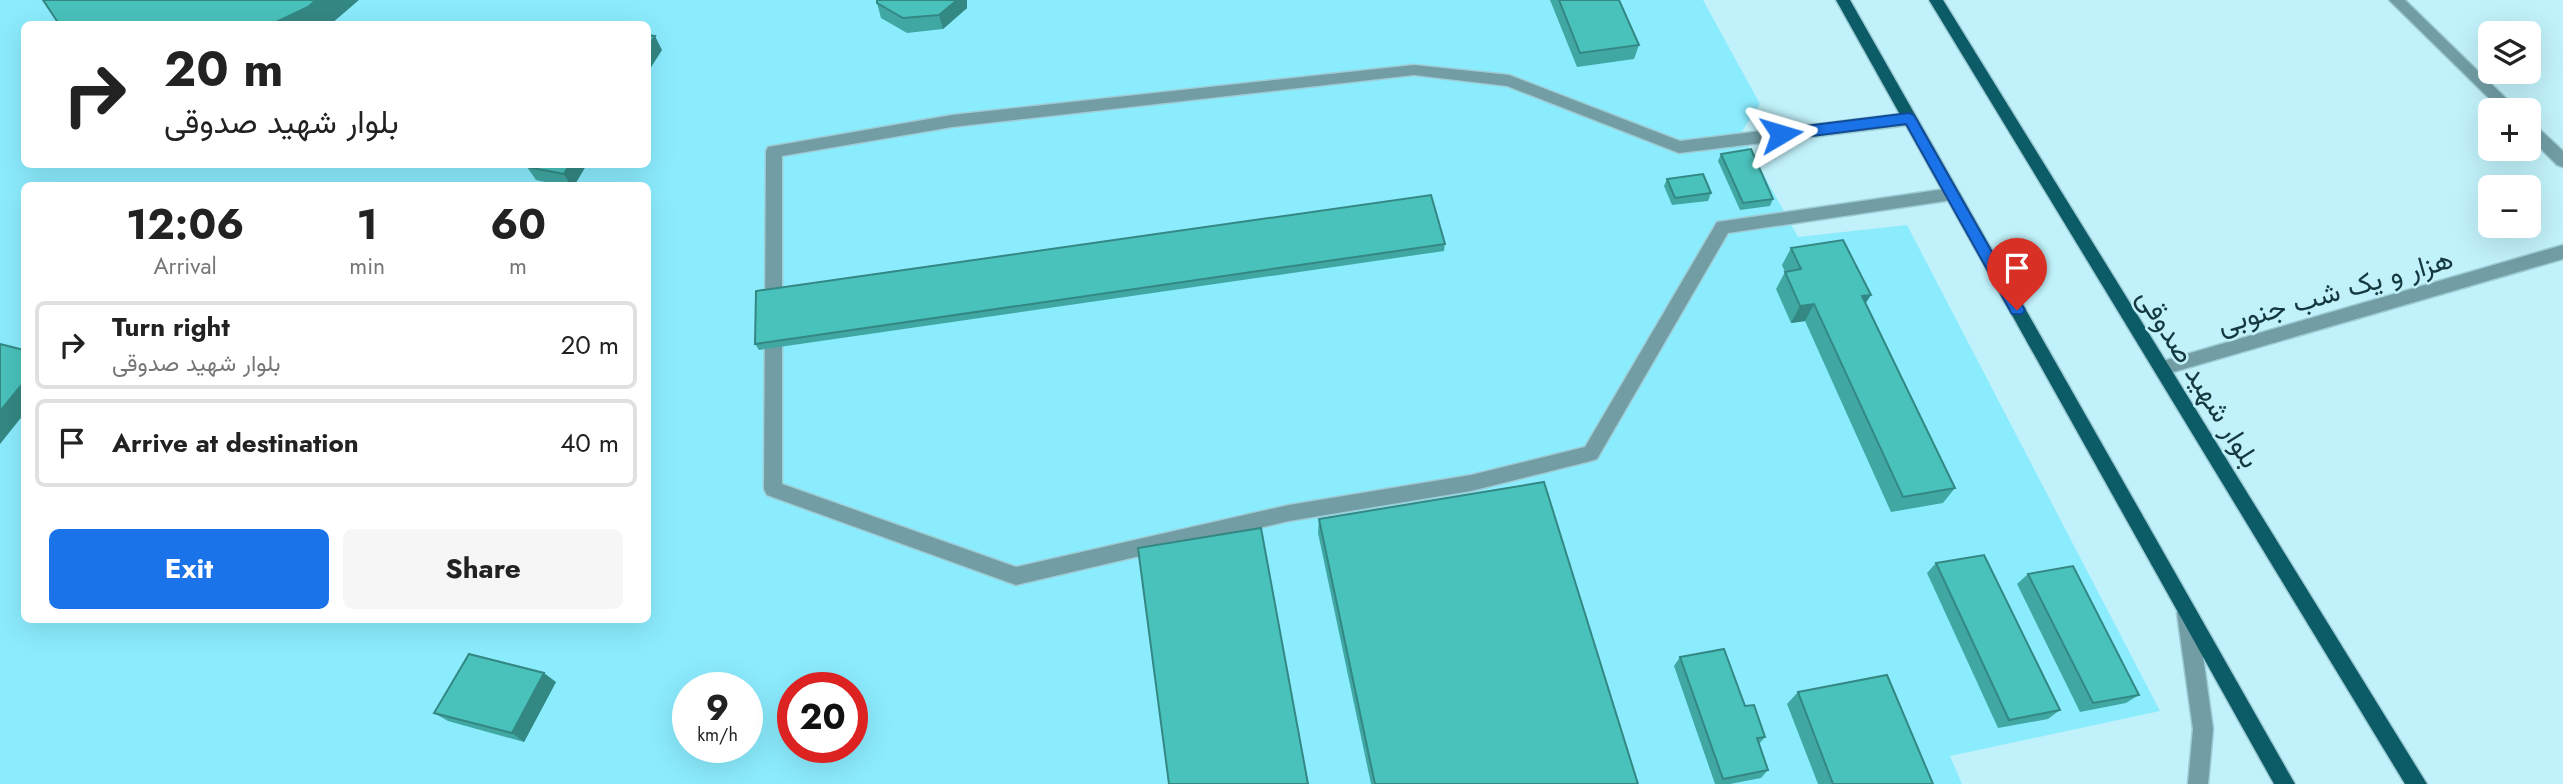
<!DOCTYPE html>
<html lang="en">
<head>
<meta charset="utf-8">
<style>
	body { margin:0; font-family:Jost,Vazirmatn,sans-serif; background:#f6f6f6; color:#222; height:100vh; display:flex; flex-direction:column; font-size:26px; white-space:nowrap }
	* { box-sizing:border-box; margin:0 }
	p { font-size:23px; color:#767676 }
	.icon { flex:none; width:38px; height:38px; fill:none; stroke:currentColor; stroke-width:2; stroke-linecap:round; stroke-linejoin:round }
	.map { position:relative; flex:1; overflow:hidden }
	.panel { position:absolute; left:21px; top:182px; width:630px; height:441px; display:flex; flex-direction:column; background:#fff; border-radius:10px; box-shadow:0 7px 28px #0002 }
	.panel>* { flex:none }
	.banner { position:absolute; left:21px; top:21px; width:630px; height:147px; border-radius:10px; box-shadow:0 7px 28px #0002; background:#fff; color:#222; overflow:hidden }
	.controls { position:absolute; left:2478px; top:21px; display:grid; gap:14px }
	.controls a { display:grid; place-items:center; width:63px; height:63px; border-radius:10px; background:#fff; box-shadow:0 7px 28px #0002; font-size:35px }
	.speed { position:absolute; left:672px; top:672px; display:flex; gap:14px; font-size:35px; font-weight:700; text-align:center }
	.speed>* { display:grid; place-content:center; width:91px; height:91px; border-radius:50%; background:#fff; box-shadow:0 7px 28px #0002; line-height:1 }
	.speed small { font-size:18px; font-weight:400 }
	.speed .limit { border:10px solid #d22; background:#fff; color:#111 }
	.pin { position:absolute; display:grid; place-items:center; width:60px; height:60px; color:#fff; margin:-72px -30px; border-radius:50% 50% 50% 0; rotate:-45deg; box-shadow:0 0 7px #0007 }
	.pin .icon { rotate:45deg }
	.me { position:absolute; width:77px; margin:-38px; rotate:83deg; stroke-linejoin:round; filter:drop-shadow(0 0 5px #0008) }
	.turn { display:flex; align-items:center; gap:24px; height:147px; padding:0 28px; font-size:32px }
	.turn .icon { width:91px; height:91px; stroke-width:2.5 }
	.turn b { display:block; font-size:49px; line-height:60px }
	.eta { display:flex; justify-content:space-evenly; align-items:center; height:119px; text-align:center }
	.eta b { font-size:42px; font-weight:700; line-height:49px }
	.button { display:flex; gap:14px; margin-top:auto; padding:14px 28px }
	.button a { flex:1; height:80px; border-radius:10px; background:#1a73e8; color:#fff; font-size:28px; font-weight:700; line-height:80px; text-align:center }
	.button a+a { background:#f6f6f6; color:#222 }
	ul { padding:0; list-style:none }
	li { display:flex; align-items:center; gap:21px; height:88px; margin:0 14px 10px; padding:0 14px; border:4px solid #e0e0e0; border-radius:10px }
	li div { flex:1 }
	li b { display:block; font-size:26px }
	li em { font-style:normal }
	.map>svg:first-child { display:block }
	.built { fill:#8becfe; fill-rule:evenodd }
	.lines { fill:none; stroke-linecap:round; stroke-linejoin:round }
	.service-casing { stroke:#9eccd5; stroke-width:3 }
	.minor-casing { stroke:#9eccd5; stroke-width:3 }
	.tertiary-casing { stroke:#9eccd5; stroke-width:3 }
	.primary-casing { stroke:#9eccd5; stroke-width:3 }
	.service { fill:#729da5; fill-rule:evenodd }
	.minor { fill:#729da5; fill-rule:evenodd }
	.tertiary { fill:#729da5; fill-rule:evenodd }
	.primary { fill:#0c5c68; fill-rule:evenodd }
	.wall { fill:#40a7a2 }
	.shaded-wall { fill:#348884 }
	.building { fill:#4ac2bc; stroke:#348884; stroke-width:2 }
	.route { fill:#1a73e8; stroke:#114b97; stroke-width:2 }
	.labels { text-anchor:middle; stroke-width:5; stroke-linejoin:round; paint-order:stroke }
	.street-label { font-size:28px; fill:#14383f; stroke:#c1f1fa }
</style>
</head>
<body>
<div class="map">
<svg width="2563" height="784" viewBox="0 0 2563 784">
	<rect width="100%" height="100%" fill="#c1f1fa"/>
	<path class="built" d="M0,0H1703L1760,104L1741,133L1798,237L1907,225L2160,711L1950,756L1962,784H0ZM24,24H648V164H24ZM24,186H648V620H24ZM688,688H747V747H688ZM793,688H852V747H793Z"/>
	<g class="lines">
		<g class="service-casing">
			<g id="service">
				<polygon points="1414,65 1509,75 1680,141 1909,113 1917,119 1909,125 1679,153 1507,86 1414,75 952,127 782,156 782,484 1016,567 1289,505 1471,475 1585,447 1717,222 1952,188 1960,194 1952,200 1728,233 1597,459 1591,461 1471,491 1289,521 1016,585 767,495 764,489 766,151 768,147 952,115"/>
				<polygon points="2187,604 2194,607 2197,613 2213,729 2208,784 2188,784 2193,729 2177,613 2180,607"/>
			</g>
		</g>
		<g class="minor-casing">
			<g id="minor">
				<polygon points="2389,0 2405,0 2518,110 2501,110"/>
				<polygon points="2529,122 2534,124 2563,151 2563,167 2557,165 2529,137"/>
			</g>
		</g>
		<g class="tertiary-casing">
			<polygon id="tertiary" points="2563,245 2563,259 2163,375 2157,373 2154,368 2157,363 2163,361"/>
		</g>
		<g class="primary-casing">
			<g id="primary">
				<polygon points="1836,0 1850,0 2295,784 2274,784"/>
				<polygon points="1929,0 1943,0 2427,784 2405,784"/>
			</g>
		</g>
		<use href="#service" class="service"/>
		<use href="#minor" class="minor"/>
		<use href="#tertiary" class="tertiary"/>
		<use href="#primary" class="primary"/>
	</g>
	<g class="wall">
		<polygon points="1550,0 1619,0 1639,45 1634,59 1577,67"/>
		<polygon points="877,3 967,8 943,29 907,33 881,18"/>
		<polygon points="1721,154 1773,199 1770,206 1740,210 1718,161"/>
		<polygon points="528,164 587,164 574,186 562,186 536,180 527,167"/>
		<polygon points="1667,179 1711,193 1708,201 1672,205 1664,186"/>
		<polygon points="1445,244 1444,251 759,350 755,344"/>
		<polygon points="1791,248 1866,303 1955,488 1943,503 1891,512 1805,321 1791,323 1776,289 1785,272 1782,265"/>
		<polygon points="1319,519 1638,784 1371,784 1318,533"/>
		<polygon points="1936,563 2060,710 2048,719 1998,728 1927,573"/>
		<polygon points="2028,574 2139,695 2126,703 2080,712 2017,584"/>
		<polygon points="1680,657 1765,737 1759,744 1768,770 1761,778 1730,784 1715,784 1674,666"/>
		<polygon points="556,682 524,742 448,721 434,713"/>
		<polygon points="1798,692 1933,784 1818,784 1787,704"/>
	</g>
	<g class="shaded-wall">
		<polygon points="316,0 359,0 331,24 272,24"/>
		<polygon points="957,0 967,0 967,8 943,29 939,15"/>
		<polygon points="655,36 662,50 648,72 648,47"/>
		<polygon points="570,164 587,164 574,186 571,186 564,174"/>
		<polygon points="1871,295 1860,312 1862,296"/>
		<polygon points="1814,304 1805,321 1791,323 1800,306"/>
		<polygon points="24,382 24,414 0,444 0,411"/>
		<polygon points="544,673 556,682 524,742 512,733"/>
	</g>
	<g class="building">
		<polygon points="43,0 316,0 308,7 272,24 59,24"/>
		<polygon points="877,0 957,0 939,15 903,18 877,3"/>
		<polygon points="1559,0 1619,0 1639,45 1580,53"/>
		<polygon points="648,35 655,36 648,47"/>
		<polygon points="1751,149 1773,199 1743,203 1721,154"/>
		<polygon points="528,164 570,164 564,174 527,167"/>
		<polygon points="1703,174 1711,193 1675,198 1667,179"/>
		<polygon points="1431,195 1445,244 755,344 756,291"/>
		<polygon points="1843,240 1871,295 1862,296 1955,488 1903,497 1814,304 1800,306 1785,272 1801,269 1791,248"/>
		<polygon points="0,344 24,350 24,382 0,411"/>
		<polygon points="1544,482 1638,784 1375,784 1319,519"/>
		<polygon points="1261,528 1308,784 1169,784 1138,548"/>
		<polygon points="1984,555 2060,710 2009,720 1936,563"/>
		<polygon points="2073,566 2139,695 2093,703 2028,574"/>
		<polygon points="1724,649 1745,706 1754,705 1765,737 1757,738 1768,770 1723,779 1680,657"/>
		<polygon points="469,654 544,673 512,733 434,713"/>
		<polygon points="1887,675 1933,784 1833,784 1798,692"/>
	</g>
	<polygon class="route" points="1909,113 1914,115 2022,305 2025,310 2022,314 2012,314 1906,124 1781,140 1774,134 1781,129"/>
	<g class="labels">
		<g class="street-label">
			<text transform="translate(2335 291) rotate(-16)" y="10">هزار و یک شب جنوبی</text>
			<text transform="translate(2199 378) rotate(58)" y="10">بلوار شهید صدوقی</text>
		</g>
	</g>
</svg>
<div class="controls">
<a><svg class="icon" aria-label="layers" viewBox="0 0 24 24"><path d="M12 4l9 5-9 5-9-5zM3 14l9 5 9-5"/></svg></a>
<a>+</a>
<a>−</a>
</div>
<div class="speed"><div>9<small>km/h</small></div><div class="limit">20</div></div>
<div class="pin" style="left:2017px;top:310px;background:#d93025"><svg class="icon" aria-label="arrive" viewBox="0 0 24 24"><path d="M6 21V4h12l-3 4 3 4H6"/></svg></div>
<svg class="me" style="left:1781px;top:134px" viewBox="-20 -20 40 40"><path d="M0-17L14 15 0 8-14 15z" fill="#1a73e8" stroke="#fff" stroke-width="4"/></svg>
<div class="banner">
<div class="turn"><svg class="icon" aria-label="right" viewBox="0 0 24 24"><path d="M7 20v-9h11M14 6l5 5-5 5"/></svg><div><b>20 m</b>بلوار شهید صدوقی</div></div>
</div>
<section class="panel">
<div class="eta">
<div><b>12:06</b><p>Arrival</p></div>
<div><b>1</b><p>min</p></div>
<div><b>60</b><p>m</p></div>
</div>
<ul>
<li><svg class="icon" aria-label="right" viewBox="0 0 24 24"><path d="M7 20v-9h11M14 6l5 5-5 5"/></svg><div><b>Turn right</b><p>بلوار شهید صدوقی</p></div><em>20 m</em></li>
<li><svg class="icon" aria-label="arrive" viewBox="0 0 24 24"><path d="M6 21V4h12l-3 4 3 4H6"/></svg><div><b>Arrive at destination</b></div><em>40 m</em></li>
</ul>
<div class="button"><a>Exit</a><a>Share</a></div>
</section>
</div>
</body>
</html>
